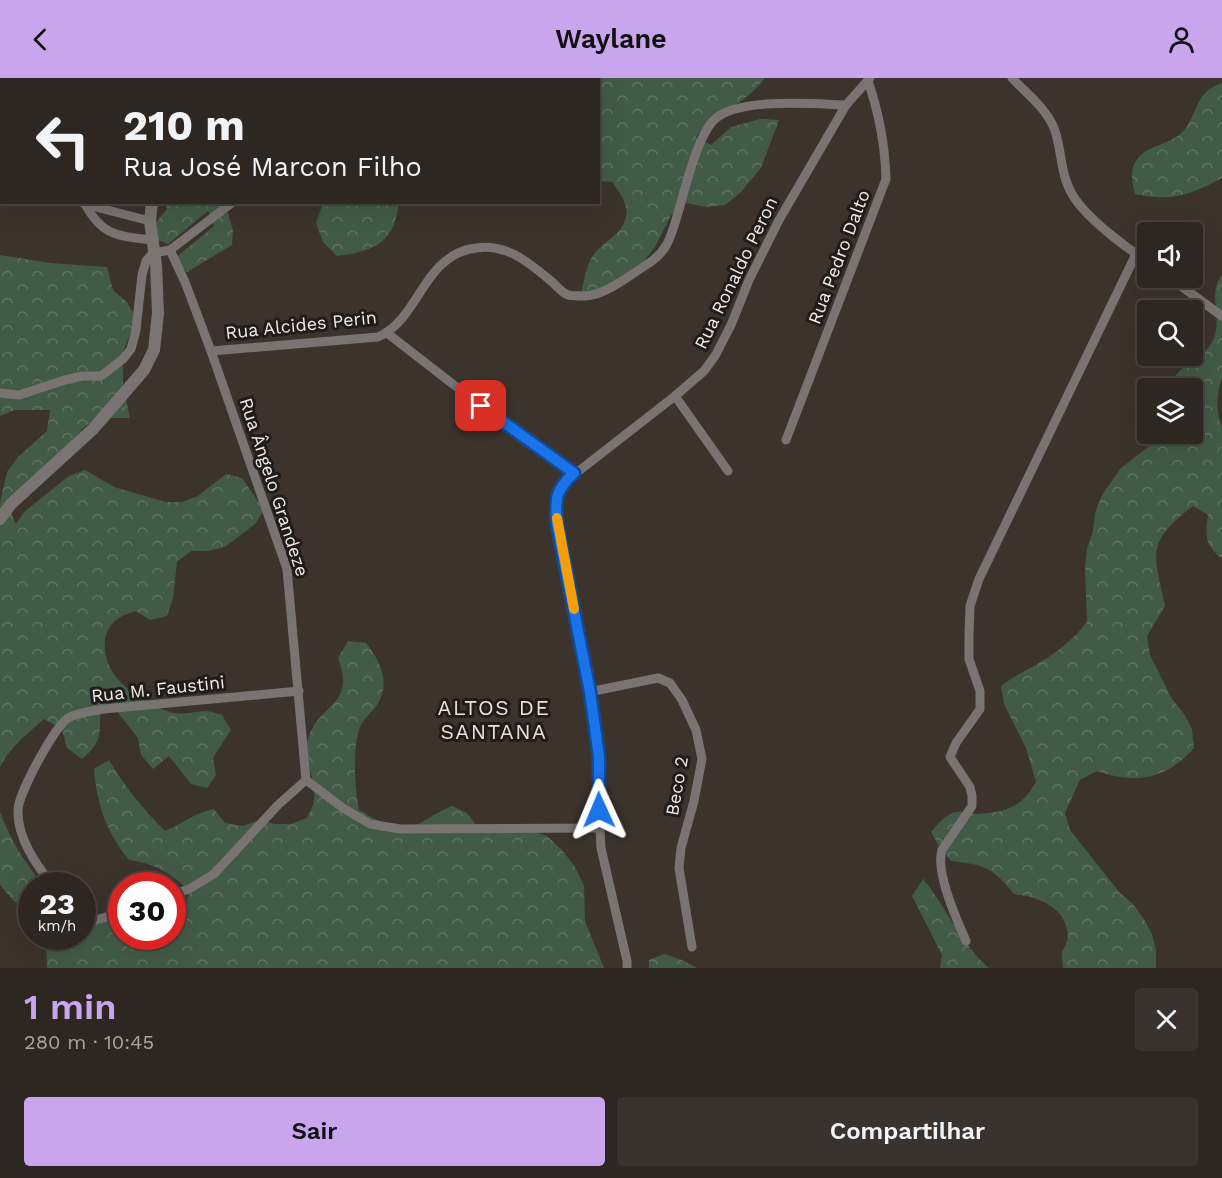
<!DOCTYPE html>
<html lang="pt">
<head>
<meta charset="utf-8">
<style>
	body { margin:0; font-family:"Work Sans",sans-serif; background:#39322e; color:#f1f3f6; height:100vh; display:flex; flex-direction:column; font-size:22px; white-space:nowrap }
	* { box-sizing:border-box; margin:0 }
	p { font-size:20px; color:#a7a5a5 }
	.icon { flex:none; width:33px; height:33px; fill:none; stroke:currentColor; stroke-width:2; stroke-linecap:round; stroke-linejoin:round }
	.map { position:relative; height:890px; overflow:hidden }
	.sheet { display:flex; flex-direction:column; background:#2d2621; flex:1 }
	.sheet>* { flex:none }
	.top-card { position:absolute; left:0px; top:0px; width:600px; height:126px; box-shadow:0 6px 24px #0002,0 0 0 2px #48433f; background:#2d2621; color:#f1f3f6; overflow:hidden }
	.fabs { position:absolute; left:1137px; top:144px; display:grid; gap:12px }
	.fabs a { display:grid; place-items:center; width:66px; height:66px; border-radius:6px; background:#2d2621; box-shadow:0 6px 24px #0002,0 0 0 2px #48433f; font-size:30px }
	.speed { position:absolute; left:18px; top:794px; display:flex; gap:12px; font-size:30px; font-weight:700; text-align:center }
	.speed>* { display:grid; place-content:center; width:78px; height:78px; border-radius:50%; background:#2d2621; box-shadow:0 6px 24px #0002,0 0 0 2px #48433f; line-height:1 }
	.speed small { font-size:15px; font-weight:400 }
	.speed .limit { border:9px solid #d22; background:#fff; color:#111 }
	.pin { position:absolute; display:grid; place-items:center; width:51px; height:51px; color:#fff; margin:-26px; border-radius:12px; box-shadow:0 3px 9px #0006 }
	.me { position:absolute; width:66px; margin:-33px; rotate:359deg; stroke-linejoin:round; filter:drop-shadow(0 0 4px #0008) }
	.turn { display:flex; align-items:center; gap:21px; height:126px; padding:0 24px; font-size:27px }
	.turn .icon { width:78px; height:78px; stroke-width:2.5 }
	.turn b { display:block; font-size:42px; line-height:51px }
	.round { display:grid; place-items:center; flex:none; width:63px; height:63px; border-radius:6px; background:#39322e }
	.overview { display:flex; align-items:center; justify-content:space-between; height:102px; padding:0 24px }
	h1 { font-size:36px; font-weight:600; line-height:45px; color:#c9a5ee }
	.action { display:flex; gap:12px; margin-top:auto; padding:12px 24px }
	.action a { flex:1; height:69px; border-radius:6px; background:#c9a5ee; color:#111; font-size:24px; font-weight:600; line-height:69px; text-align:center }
	.action a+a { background:#39322e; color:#f1f3f6 }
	header { display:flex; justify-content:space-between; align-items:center; height:78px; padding:0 24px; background:#c9a5ee; color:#111; font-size:27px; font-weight:600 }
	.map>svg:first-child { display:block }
	.forest { fill:url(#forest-crowns) }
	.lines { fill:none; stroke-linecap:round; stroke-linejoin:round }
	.minor { stroke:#797372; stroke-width:9 }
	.tertiary { stroke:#797372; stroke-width:12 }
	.route-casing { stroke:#114b97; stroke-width:15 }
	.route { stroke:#1a73e8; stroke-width:10 }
	.slow { stroke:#f59e0b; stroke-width:10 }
	.labels { text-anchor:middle; stroke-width:6; stroke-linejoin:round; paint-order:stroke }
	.street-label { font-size:18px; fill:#f2ece7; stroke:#201c19 }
	.quarter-label { font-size:21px; letter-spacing:1.5px; fill:#ece1d7; stroke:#201c19 }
</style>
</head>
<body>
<header><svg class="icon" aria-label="back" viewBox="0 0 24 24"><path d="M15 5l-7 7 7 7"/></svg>Waylane<svg class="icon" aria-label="person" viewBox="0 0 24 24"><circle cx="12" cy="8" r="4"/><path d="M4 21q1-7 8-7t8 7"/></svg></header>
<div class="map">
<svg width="1222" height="890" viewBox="0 0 1222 890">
	<defs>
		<pattern id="forest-crowns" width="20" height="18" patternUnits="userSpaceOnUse" patternTransform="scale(1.5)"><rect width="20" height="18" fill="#425b46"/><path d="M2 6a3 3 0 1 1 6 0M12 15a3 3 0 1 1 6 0" fill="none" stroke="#5e7361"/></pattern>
	</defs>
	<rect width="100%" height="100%" fill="#3c332c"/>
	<g class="forest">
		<path d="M249,0H765C747,25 716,36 696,59L711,67L731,49L760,41L779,42L761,90L740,115L725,127L706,129L686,125L671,137L655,169L645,182L600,213L581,216C584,203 586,187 594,176C601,167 610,162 618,154C634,135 625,121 612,104L599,103L598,2H246Z"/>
		<path d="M1222,5V100C1190,117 1172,124 1135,116C1132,103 1129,91 1138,80C1151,65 1173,67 1185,51C1199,32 1196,13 1222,5Z"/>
		<polygon points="165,125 229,125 227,131 233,153 232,167 187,194 173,182 214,148 208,133 168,166 153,160 156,144 167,131"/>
		<path d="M328,125H399C394,165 375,173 337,178L323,164L316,145L322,128Z"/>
		<path d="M0,177L50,185L107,189L113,212L127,224L136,240L123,274V307L130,340H97L82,351L73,365L10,431L16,446L25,433L69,398L85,392L114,409L166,424H182L198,418L226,396L242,400L264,432L255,446L225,469L208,473H191L177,484L173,520L167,538L150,542L136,533C131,535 124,536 119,540C111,545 106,553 105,562C101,598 137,622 167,633C180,638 191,634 204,633C209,633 216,635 222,637L231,652L213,680L216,697L207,710L191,706L169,678L153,691L141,677L138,660L115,631L100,637C100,659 100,666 82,681L67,670L62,651L44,641C28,655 9,670 0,689V425L7,394L18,379L47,353L50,332H15L0,338Z"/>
		<path d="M1222,197V300C1216,314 1216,335 1222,349V481C1205,466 1205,459 1208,437L1193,428C1145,465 1154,475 1165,528L1147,558L1150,577L1172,621L1184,636L1192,651L1194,670C1167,701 1135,707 1097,693L1080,702L1065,735L1070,752L1120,815L1132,825L1144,841L1152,856L1156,872V890H1063C1063,886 1061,880 1062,876C1063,870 1068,864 1068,858C1066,828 1038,819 1014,816C992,789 985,787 951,783L939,768L931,754C938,746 946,735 957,734C964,733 970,736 977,736C1006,734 1021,730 1036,704L1026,670L1004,626L1001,608C1017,596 1032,590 1047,580C1062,570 1076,558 1087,544L1085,489L1087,471L1093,453L1095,435L1102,417L1121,390L1152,366L1161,356H1192V310H1171C1173,307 1174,300 1176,297C1188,282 1209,278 1215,257C1221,238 1208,214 1222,197Z"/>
		<path d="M348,563L366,565C382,585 392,609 374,631C370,636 365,640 362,645C351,666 355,709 359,732C377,743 402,756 422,744C433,738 439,733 452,728L467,735L480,752L496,755L513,752H530L547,758L562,772L575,789L584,808L585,843L604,890H47L46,864L43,858H82L83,836L121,838L122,858H172L173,843L185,833L189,813C171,795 154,785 129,782C106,753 97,727 94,691L109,682C124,708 144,732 165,753C184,745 194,735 214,731L225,745L243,748L259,742L275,746H291L307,740C309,735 313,729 314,723C317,700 301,680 309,658C321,624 356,628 338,580Z"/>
		<path d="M0,734C12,765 23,781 43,807H32L31,838L12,821L0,807Z"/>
		<path d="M923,801C947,830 960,865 989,890H940L942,877L912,818Z"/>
		<polygon points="664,876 682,882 697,890 649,890 649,882"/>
	</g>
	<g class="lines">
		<g class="minor">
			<path d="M1012,0C1026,15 1046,30 1054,50C1062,71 1060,96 1072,116C1085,139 1125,169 1148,184"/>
			<polyline points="6,2 6,0"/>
			<polyline points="114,2 116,0"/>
			<polyline points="0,14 2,10"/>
			<polyline points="0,54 2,56"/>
			<polyline points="0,112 2,113"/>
			<polyline points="84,126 150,143"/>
			<path d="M85,126C102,158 118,158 152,162"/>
			<polyline points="170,172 185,204 211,273 287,491 306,702"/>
			<polyline points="1170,200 1222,238"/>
			<polyline points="387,255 481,328 574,395"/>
			<path d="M211,273L378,259C419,241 422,182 470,171C504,163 527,183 551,203C556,207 562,215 568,217C573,218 582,218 586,218C607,216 629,198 646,187C668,174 671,158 678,135C685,111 697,59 714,42C737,19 814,26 846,27"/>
			<polyline points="0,315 19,317 65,302 82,298 101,298 123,281 131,271 136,252 142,197 146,183 153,175 170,172 233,124"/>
			<polyline points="675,318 728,393"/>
			<path d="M786,362L886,101C885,67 879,35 868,3"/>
			<polyline points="589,614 658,600 670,605 682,622 696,652 702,681 694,723 681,770 679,790 692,869"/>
			<polyline points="306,702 343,730 370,746 400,751 599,750"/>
			<path d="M52,807C36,786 17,760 18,732C18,716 55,648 68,640C79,634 93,633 104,631L299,613"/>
			<polyline points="172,817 189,811 214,796 278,727 306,702"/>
			<polyline points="82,839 96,842 122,834"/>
			<path d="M966,863C957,842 935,794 942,772L972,728V718L970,709L950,679L956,665L980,631V613L969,581V557L970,528L979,501L1136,176"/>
			<polyline points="627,890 627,883 601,770 598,714 599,679 589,614 557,447 556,427 558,414 566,403 675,318 704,293 715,278 731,247 749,202 779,142 846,27 870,0"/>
		</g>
		<g class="tertiary">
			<polyline points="211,2 212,0"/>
			<polyline points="0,441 11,426 93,351 144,292 154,272 158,235 156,187 150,143 152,124"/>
		</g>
	</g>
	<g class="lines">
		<g class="route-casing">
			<path id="route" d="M481,328L574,395C555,412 555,422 557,447L590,614L599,679V732"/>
		</g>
		<use href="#route" class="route"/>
		<polyline class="slow" points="557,440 574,531"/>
	</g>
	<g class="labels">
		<g class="street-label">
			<text transform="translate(839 179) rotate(-69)" y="6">Rua Pedro Dalto</text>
			<text transform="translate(736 195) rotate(-64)" y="6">Rua Ronaldo Peron</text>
			<text transform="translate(301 247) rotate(-6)" y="6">Rua Alcides Perin</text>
			<text transform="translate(274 409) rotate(72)" y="6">Rua Ângelo Grandeze</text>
			<text transform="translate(158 611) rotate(-6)" y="6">Rua M. Faustini</text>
			<text transform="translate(677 708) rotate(-80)" y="6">Beco 2</text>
		</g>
		<g class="quarter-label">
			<text x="494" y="637">ALTOS DE<tspan x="494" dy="24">SANTANA</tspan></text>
		</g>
	</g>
</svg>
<div class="fabs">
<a><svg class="icon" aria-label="sound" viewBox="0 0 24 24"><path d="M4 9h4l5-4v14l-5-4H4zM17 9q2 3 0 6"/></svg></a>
<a><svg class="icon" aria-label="search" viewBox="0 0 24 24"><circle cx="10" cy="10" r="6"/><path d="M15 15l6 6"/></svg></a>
<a><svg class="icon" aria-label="layers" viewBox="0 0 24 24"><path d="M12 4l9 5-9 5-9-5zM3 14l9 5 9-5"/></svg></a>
</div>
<div class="speed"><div>23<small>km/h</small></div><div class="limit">30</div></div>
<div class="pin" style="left:481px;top:328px;background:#d93025"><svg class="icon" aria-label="arrive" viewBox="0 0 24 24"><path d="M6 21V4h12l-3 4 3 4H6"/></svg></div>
<svg class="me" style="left:599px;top:732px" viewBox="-20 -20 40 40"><path d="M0-17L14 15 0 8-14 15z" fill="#1a73e8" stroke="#fff" stroke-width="4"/></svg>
<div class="top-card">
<div class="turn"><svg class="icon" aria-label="left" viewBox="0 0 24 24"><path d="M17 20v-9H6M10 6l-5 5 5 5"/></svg><div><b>210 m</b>Rua José Marcon Filho</div></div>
</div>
</div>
<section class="sheet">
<div class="overview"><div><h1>1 min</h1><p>280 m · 10:45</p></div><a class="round"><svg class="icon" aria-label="close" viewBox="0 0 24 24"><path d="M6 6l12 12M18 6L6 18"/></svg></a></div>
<div class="action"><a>Sair</a><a>Compartilhar</a></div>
</section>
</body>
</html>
